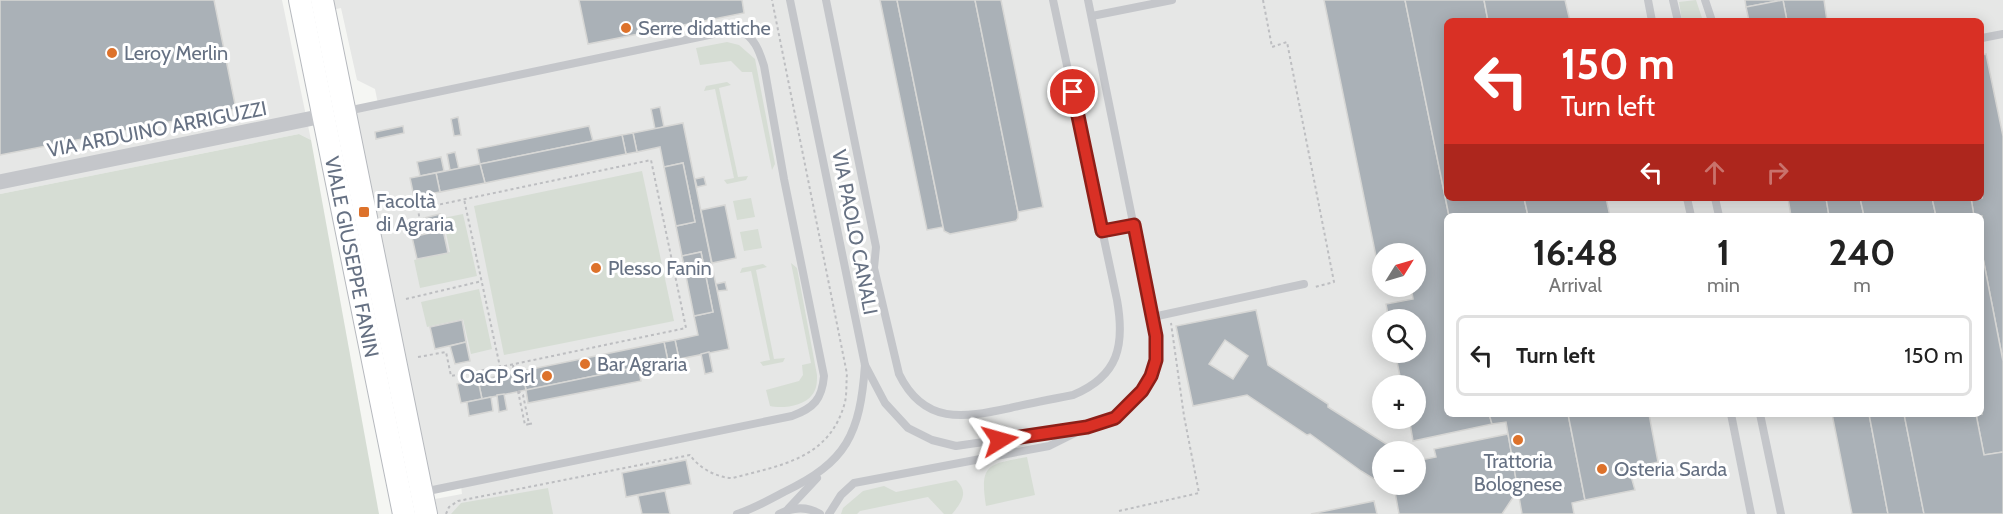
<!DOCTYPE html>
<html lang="en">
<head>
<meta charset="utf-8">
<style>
	body { margin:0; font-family:Cabin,sans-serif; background:#f2f2f2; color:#222; height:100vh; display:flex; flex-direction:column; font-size:22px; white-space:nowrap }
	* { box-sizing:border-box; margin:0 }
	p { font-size:20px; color:#767676 }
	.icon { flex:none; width:33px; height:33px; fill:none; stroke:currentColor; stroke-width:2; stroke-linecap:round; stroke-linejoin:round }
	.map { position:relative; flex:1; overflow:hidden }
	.panel { position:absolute; left:1444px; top:213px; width:540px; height:204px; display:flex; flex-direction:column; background:#fff; border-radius:9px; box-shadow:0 3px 15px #0003 }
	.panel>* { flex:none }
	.banner { position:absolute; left:1444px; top:18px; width:540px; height:183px; border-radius:9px; box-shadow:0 3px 15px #0003; background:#d93025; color:#fff; overflow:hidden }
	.needle { width:39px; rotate:53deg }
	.controls { position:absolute; left:1372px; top:243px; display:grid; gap:12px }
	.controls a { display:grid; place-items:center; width:54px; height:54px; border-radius:50%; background:#fff; box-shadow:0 3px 15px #0003; font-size:30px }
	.pin { position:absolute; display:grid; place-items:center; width:51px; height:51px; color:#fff; margin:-26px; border:3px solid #fff; border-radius:50%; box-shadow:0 2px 6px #0007 }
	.me { position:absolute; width:66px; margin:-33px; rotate:82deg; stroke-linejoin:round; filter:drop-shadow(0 0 4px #0008) }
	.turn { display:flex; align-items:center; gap:21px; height:126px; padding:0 18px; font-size:27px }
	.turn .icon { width:78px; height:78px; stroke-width:2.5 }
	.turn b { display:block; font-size:42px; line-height:51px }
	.lanes { display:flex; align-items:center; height:57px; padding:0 18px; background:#0003; justify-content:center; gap:30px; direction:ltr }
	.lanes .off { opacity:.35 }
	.eta { display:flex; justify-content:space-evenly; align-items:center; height:102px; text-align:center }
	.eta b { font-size:36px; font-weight:700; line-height:42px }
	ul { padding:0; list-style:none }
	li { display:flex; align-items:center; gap:18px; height:81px; margin:0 12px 9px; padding:0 6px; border:3px solid #e0e0e0; border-radius:9px }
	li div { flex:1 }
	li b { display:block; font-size:22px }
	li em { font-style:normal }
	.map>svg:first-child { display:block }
	.built { fill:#e6e7e6; fill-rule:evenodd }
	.green { fill:#d6ddd4 }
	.building { fill:#aab1b7; stroke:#d7d7d5; stroke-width:1.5; fill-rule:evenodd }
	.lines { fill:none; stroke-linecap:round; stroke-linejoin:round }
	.secondary-casing { stroke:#b6b9be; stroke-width:24 }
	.path { stroke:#bdbec1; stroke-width:2; stroke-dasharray:3 3; stroke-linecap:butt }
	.service { stroke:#c4c6ca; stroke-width:8 }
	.minor { stroke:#c4c6ca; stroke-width:15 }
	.secondary { stroke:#fff; stroke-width:22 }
	.route-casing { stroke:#8d1f18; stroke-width:15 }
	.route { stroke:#d93025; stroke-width:10 }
	.poi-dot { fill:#dd722b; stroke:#fff; stroke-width:2 }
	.labels { text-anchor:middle; stroke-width:6; stroke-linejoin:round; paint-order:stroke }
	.poi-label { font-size:20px; fill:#667183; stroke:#fff; text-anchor:start }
	.street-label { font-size:20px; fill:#667183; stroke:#fff }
</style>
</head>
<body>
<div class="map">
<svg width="2003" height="514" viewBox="0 0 2003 514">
	<rect width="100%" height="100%" fill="#f5f6f3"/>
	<g class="built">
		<polygon points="0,0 282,0 311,140 299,134 0,194"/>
		<path d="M317,0H2003V514H438L435,499L462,494L461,485L421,492L344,112L378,104L375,89L357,80L341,8L318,13ZM1448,21H1982V198H1448ZM1448,216H1982V414H1448ZM1383,254H1416V286H1383ZM1383,320H1416V352H1383ZM1383,386H1416V418H1383ZM1383,452H1416V484H1383Z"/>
	</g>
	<g class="green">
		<polygon points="1696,0 1703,21 1682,21 1679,2"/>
		<polygon points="727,42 739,45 755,59 775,164 772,170 752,72 742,72 731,61 700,65 696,48"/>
		<polygon points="727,82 731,85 719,88 738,177 748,176 746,180 727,184 724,180 734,178 715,89 704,91 706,86"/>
		<polygon points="299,134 311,140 379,514 0,514 0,194"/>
		<polygon points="642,171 674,321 504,355 474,206"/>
		<polygon points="751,198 755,217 737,220 733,201"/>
		<polygon points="463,214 477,276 420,288 414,260 450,252 443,218"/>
		<polygon points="758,229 762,248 744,251 740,232"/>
		<path d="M791,263L797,268L817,375C817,382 817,389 812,395C804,406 782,409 770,406L766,390L799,381L803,375L802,365L811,363Z"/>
		<polygon points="763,264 767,267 756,270 774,359 785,358 783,362 763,366 760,362 770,360 751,271 740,273 742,268"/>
		<polygon points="479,289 492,349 471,354 463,319 427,327 421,302"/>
		<path d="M1027,457L1035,495L986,506C979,463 989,464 1027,457Z"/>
		<path d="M956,480C969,492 962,502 952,514H944L928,497L860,511L857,514H841L843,508L863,491L884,486L896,492Z"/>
		<polygon points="548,488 553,514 451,514 461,503"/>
	</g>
	<g class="building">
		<polygon points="0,0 214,0 236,109 0,155"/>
		<polygon points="579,0 742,0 744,13 588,44"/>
		<polygon points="880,0 897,0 943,227 927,230"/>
		<polygon points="897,0 975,0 1018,212 1018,218 1016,221 950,234 944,231"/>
		<polygon points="975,0 1001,0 1043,207 1018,212"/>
		<polygon points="1324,0 1405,0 1449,216 1448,216 1448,414 1489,414 1492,424 1413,441 1409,418 1416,418 1416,386 1402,386 1395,352 1416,352 1416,320 1389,320 1386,304 1413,299 1411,286 1416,286 1416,254 1383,254 1383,281 1381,281"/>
		<polygon points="1405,0 1484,0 1488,21 1448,21 1448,198 1524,198 1528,216 1449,216"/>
		<polygon points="1484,0 1565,0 1570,21 1488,21"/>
		<polygon points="1745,0 1824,0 1827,21 1787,21 1783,0 1746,7"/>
		<polygon points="1783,0 1787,21 1749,21 1746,7"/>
		<polygon points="1986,54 2003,136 2003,361 1982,253 1982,216 1974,216 1971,198 1982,198 1982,55"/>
		<polygon points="660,107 664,127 655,129 651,109"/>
		<polygon points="458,117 461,135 454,136 451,119"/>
		<polygon points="683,123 729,349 679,359 675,340 698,335 694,316 713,312 701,252 682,256 676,226 695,222 683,163 664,167 660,147 637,152 633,133"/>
		<polygon points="403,126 404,133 376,139 375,132"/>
		<polygon points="589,126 593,141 480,164 477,149"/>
		<polygon points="633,133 637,152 626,154 622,135"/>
		<polygon points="622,135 626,154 485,183 480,164"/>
		<polygon points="455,152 459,169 450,170 447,154"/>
		<polygon points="441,157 444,171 420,176 417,162"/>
		<polygon points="683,163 695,222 676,226 664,167"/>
		<polygon points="480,164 485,183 440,192 436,173"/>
		<polygon points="436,173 440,192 414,197 410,178"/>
		<polygon points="704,177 706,185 697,187 695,179"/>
		<polygon points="1524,198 1606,198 1610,216 1528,216"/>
		<polygon points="1788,198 1826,198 1829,216 1791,216"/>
		<polygon points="1826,198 1860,198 1864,216 1829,216"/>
		<polygon points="1860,198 1932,198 1936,216 1864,216"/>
		<polygon points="1932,198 1971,198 1974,216 1936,216"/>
		<polygon points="725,205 736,258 712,263 701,210"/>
		<polygon points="440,214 443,230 428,233 424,218"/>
		<polygon points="443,230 448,253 417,259 412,237"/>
		<polygon points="701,252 713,312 694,316 682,256"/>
		<polygon points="1982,253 2003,361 2003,452 1984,455 1976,414 1982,414"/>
		<polygon points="725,282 727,290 718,291 716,284"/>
		<path d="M1256,310L1268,365L1328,404V407L1399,452H1383V484H1416V461L1436,457L1434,449L1508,434L1518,490L1502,514H1399L1395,492L1361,471L1310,434L1307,435L1247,395L1193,406L1176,326ZM1225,340L1248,356L1233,379L1209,364Z"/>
		<polygon points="462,320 466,342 435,349 430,327"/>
		<polygon points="675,340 679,359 668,361 664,342"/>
		<polygon points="466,342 470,361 455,364 450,346"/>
		<polygon points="664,342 668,361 526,390 522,371"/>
		<polygon points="709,352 713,372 705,374 701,354"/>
		<polygon points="638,367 641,381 528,403 526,390"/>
		<polygon points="522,371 526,390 482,399 478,380"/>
		<polygon points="478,380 482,399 461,403 457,384"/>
		<polygon points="504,394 507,410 499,412 497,395"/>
		<polygon points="491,397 493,411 469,416 467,402"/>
		<polygon points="1489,414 1568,414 1585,500 1572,503 1574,514 1522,514 1506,422 1492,424"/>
		<polygon points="1568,414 1649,414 1658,462 1629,469 1635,490 1585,500"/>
		<polygon points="1832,414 1869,414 1888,514 1852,514"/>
		<polygon points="1869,414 1904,414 1924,514 1888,514"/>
		<polygon points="1904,414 1976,414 1984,455 2003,452 2003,514 1924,514"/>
		<polygon points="686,460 691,484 626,497 622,473"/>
		<polygon points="665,491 670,514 642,514 638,496"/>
		<polygon points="1374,501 1377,514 1311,514"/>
	</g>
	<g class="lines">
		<g class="secondary-casing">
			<g id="secondary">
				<path id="s1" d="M300,0L404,514"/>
				<polyline points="322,0 426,514"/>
			</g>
		</g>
		<g class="path">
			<polyline points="1263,0 1272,47 1287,42 1334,282 1315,287"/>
			<polyline points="396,226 420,222 418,209 651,160 686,328 500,367 464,199"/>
			<polyline points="406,299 482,281"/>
			<polyline points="418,357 446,352 451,376 500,367"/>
			<polyline points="513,365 514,373"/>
			<polyline points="518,391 523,395 529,424 534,423"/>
			<polyline points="518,391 525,425 529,424"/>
			<polyline points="1119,511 1199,493 1184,416 1171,323"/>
			<path d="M446,514L449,507L458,501L690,455C699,468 717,478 733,478C781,465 830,459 845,402C847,393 846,383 847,374L772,0"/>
		</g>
		<g class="service">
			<path d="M826,0L876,247L874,268L899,374C924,425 963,418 1010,408C1031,403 1052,399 1073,395C1119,376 1125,345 1117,300L1053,0"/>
			<polyline points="1648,0 1652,21"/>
			<polyline points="1673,0 1678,21"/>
			<polyline points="1705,0 1712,21"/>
			<polyline points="1092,16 1172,0"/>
			<polyline points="1982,38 2003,34"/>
			<path d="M347,111L723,32C727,32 733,31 738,31C754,34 760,53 764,66L784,179L824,376C822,399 814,408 792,416L423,492"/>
			<polyline points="1687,198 1691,216"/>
			<polyline points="1715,198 1719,216"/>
			<polyline points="1102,231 1134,225"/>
			<polyline points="1153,317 1304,284"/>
			<polyline points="865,365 885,403 908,428 932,440 956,446 1087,427 1115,418 1141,391 1151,376 1156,360 1156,336 1088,0"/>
			<polyline points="1731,414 1751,514"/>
			<polyline points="1760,414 1781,514"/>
			<polyline points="788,509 817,478"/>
			<path d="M737,514C753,509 769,500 784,492C847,462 860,434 865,365L790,0"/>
			<path d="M779,514C793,507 807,506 820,514"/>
			<polyline points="829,514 841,495 854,483 1049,446 1081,430"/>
		</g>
		<polyline class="minor" points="0,182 323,116"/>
		<use href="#secondary" class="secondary"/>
	</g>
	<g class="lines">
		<g class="route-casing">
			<polyline id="route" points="1000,440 1087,427 1115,418 1142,391 1151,376 1156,360 1156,336 1134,225 1102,231 1073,92"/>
		</g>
		<use href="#route" class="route"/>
	</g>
	<g class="poi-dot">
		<circle cx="626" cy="28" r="6"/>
		<circle cx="112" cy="53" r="6"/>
		<rect x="358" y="206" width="12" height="12" rx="3"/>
		<circle cx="596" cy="268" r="6"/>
		<circle cx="585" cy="364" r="6"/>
		<circle cx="547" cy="376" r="6"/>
		<circle cx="1518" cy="440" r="6"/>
		<circle cx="1602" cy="469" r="6"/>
	</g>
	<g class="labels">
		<g class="poi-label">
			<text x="638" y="35">Serre didattiche</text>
			<text x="124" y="60">Leroy Merlin</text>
			<text x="376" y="208">Facoltà<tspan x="376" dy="23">di Agraria</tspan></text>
			<text x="608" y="275">Plesso Fanin</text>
			<text x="597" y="371">Bar Agraria</text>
			<text x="535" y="383" text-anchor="end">OaCP Srl</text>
			<text x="1518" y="468" text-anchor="middle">Trattoria<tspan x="1518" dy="23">Bolognese</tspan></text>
			<text x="1614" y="476">Osteria Sarda</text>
		</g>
		<g class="street-label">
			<text transform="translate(157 129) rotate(-11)" y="7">VIA ARDUINO ARRIGUZZI</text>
			<text transform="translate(855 232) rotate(79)" y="7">VIA PAOLO CANALI</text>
			<text dy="7" stroke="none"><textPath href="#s1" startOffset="262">VIALE GIUSEPPE FANIN</textPath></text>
		</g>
	</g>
</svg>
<div class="controls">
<a><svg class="needle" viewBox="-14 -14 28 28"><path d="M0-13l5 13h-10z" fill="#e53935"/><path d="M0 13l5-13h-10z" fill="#767676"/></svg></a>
<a><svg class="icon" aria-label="search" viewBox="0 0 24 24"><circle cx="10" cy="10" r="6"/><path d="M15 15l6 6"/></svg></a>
<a>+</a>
<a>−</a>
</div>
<div class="pin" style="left:1073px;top:92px;background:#d93025"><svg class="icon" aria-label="arrive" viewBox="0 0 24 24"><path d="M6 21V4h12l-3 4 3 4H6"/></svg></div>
<svg class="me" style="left:1000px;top:440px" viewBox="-20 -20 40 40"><path d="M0-17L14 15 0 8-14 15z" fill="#d93025" stroke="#fff" stroke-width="4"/></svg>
<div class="banner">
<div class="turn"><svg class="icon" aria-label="left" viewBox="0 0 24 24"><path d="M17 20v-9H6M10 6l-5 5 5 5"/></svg><div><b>150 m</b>Turn left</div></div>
<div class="lanes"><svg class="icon" aria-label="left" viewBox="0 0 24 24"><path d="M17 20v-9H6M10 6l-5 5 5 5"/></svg><svg class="icon off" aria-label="ahead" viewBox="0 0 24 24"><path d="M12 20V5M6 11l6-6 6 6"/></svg><svg class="icon off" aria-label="right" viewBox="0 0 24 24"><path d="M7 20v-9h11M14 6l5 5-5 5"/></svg></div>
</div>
<section class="panel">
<div class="eta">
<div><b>16:48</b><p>Arrival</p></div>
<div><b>1</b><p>min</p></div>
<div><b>240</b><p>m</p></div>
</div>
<ul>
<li><svg class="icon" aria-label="left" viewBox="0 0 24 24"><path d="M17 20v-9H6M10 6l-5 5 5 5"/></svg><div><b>Turn left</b></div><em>150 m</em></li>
</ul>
</section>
</div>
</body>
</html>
